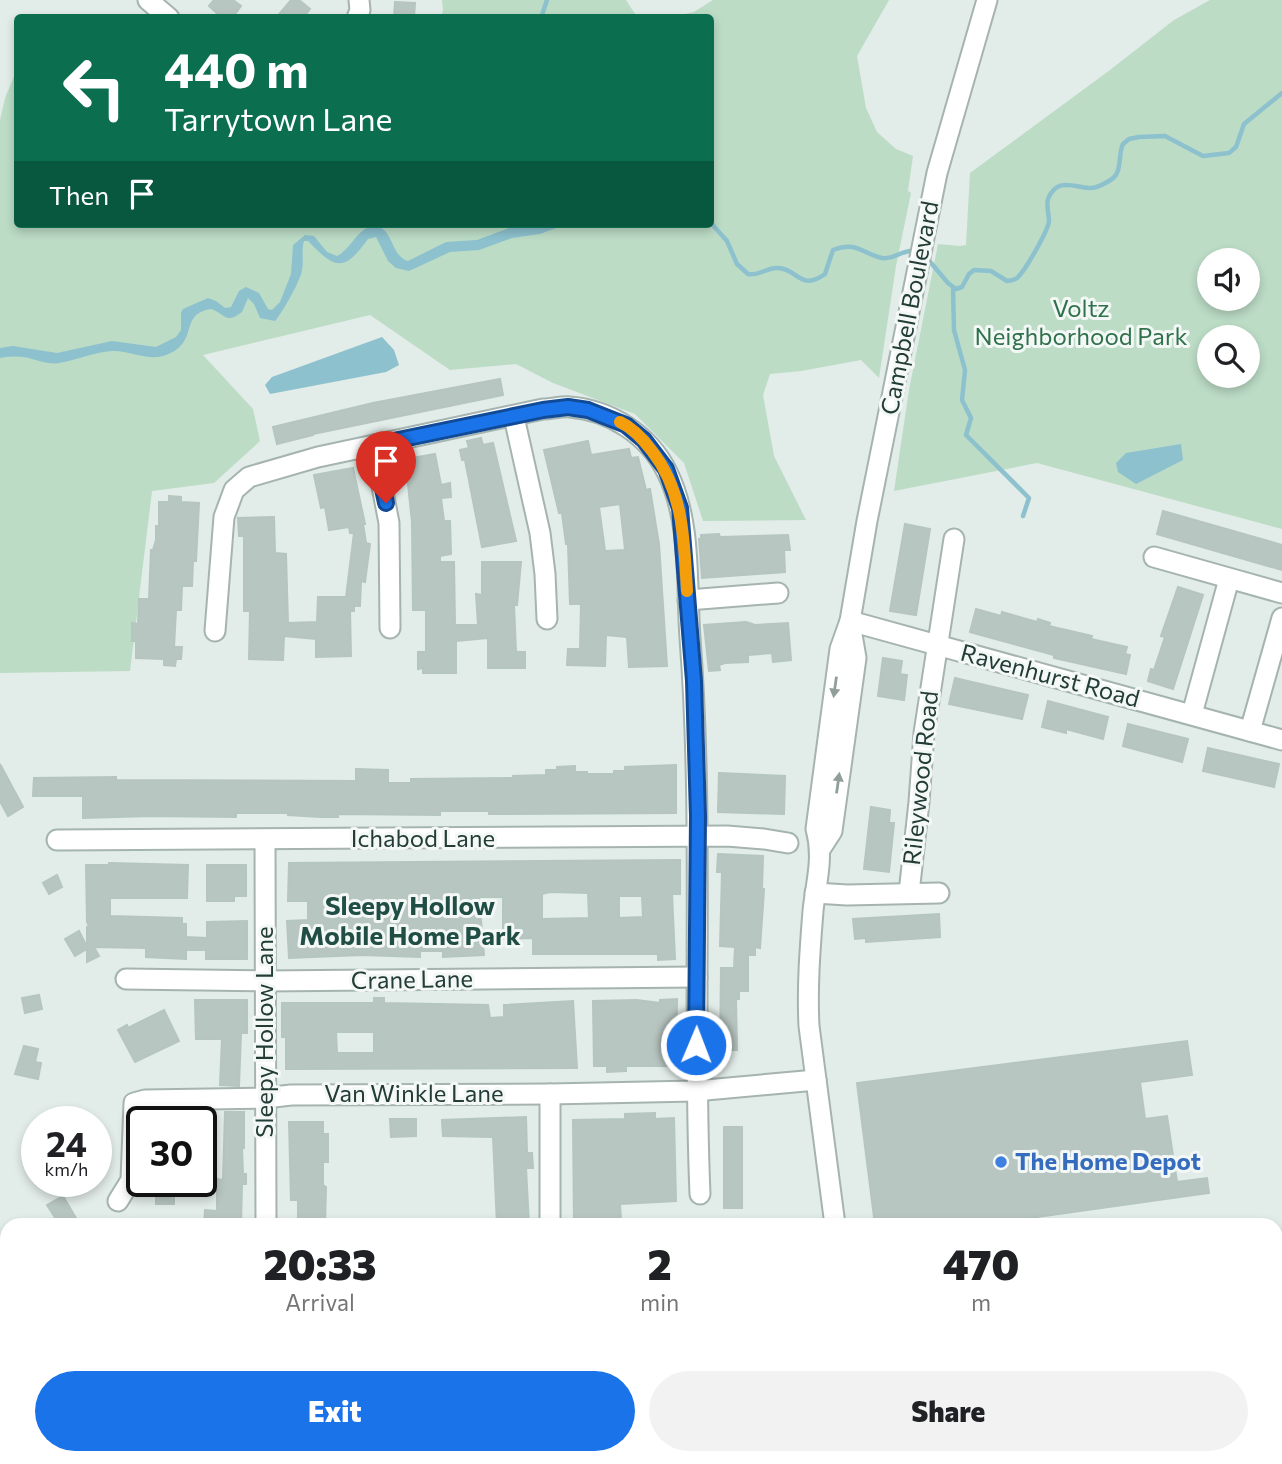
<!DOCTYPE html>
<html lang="en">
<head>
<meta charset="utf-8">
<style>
	body { margin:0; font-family:Commissioner,sans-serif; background:#f2f2f2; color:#202124; height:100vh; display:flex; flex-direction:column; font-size:26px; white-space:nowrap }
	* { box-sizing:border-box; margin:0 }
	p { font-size:23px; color:#757577 }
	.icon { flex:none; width:38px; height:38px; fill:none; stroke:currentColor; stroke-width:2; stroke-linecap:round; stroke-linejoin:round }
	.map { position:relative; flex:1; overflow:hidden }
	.sheet { position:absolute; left:0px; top:1218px; width:1283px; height:247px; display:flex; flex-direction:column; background:#fff; border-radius:21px 21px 0 0; box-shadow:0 4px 10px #0003 }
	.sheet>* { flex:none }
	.top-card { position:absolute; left:14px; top:14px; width:700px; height:214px; border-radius:7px; box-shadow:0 4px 10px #0003; background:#0b6e4f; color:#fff; overflow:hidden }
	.fabs { position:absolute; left:1197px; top:248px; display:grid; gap:14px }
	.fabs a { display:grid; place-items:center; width:63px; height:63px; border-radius:50%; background:#fff; box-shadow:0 4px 10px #0003; font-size:35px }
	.speed { position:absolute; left:21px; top:1106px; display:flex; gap:14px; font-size:35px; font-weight:700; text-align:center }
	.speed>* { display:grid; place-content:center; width:91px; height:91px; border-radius:50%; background:#fff; box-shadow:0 4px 10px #0003; line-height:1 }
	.speed small { font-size:18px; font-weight:400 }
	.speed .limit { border:4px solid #111; border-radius:10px; background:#fff; color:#111 }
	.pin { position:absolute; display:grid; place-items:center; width:60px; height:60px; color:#fff; margin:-72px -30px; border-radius:50% 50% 50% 0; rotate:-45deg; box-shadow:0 0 7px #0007 }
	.pin .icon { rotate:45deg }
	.me { position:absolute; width:77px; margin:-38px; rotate:1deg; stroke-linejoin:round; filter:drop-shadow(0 0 5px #0008) }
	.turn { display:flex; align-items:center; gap:24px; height:147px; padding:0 35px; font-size:32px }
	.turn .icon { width:91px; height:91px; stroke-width:2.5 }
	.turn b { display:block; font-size:49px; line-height:60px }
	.then { display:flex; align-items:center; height:66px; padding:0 35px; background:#0003; gap:14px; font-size:26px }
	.eta { display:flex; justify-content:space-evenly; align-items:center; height:119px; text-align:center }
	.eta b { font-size:42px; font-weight:800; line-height:49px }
	.cta { display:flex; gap:14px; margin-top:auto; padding:14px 35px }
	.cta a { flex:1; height:80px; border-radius:42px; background:#1a73e8; color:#fff; font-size:28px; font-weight:800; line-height:80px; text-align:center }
	.cta a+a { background:#f2f2f2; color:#202124 }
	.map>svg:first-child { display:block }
	.green { fill:#bcdcc6; fill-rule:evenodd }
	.water { fill:#8dc1ce }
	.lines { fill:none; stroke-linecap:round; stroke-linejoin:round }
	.stream { stroke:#8dc1ce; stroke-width:4.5 }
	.building { fill:#b8c6c1; stroke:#b5c5bf; stroke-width:2; fill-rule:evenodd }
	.minor-casing { stroke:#a5b4af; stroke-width:23 }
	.minor { stroke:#fff; stroke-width:19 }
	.oneway { fill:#919e9a }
	.route-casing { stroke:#114b97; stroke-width:18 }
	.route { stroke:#1a73e8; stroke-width:12 }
	.slow { stroke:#f59e0b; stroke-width:12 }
	.shop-dot { fill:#3f7fe0; stroke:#f3f8f6; stroke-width:2.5 }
	.labels { text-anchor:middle; stroke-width:6; stroke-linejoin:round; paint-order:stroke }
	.street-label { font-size:24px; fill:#233c36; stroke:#f3f8f6 }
	.park-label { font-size:24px; fill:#2f714b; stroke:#f3f8f6 }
	.shop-label { font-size:24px; font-weight:bold; fill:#366cbe; stroke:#f3f8f6; text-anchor:start }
	.neighbourhood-label { font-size:26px; font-weight:bold; fill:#204d44; stroke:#f3f8f6 }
</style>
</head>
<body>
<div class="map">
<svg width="1282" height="1464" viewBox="0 0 1282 1464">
	<rect width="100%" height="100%" fill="#e2ece8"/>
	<g class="green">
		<polygon points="442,0 626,0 637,17 441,17 443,11"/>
		<polygon points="713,0 889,0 857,56 866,108 877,132 896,149 913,156 908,191 911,193 896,266 879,378 861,360 801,371 770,374 763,395 774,456 806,520 703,521 684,463 635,414 553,383 516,364 450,370 370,315 203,355 253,409 260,441 214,483 152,491 130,671 0,673 0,120 5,98 17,69 18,224 710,224 710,18 671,17 694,12"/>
		<path d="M1210,0H1282V529L1037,463L894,491L909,390L938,244L960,246L966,245L970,173L1110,70L1174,20ZM1209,261H1248V299H1209ZM1209,338H1248V376H1209Z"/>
	</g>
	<g class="water">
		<path d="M534,224H567L540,234L512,238L479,250L450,252L409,271L396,268L388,261L376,237L368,239C344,272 336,270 308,241H304C301,251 304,260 302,270C301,280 282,313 275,321L260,318L254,304L248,298L242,312C225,325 226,314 211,309C178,314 200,343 166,355C148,362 130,350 112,351C94,352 77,360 59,363C50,365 41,361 32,359C22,356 11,356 0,358V348L13,346L57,353L112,341L156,347L176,337L181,330V313L183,309L208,298L216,301L225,308L231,307L239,291L246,287L259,293L268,309L272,310L280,302L291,274L293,245L305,235L314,236L327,252L337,256C350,250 357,230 370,227C394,222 389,256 408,261L446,242L477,240L509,228Z"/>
		<polygon points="382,337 394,350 399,365 386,372 270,394 265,385 272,377"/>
		<polygon points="1181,444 1183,460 1136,484 1118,472 1116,463 1126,453"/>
	</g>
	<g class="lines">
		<g class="stream">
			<polyline points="541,18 547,0"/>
			<path d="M710,222L727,241L737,264L748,274C759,276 766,268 777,268C798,268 800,292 825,274L833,250C857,241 861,253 882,258C894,260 903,249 915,251"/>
			<path d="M926,257L948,283L956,289L962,287L969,274L974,270L991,271L1007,281C1012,280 1013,281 1017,278C1025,271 1048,231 1049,221C1049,214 1046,206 1048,199C1057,176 1076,188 1091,188C1097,188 1111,181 1115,176C1122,168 1118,154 1123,144L1129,139L1139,137L1165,136L1203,156L1229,153L1236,147L1244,124L1282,93"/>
			<polyline points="953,288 954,330 965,370 962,400 971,418 966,435 1029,498 1023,516"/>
		</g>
	</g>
	<g class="building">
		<polygon points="214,0 233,0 241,6 232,18 222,18 209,6"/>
		<polygon points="291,0 299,0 310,9 303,18 276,18"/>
		<polygon points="395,2 415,3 414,18 394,18"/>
		<polygon points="500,379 503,395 313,434 313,435 277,444 273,427 373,403"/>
		<polygon points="481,438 483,445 493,443 516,541 482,547 465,460 462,460 460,450 469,448 467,441"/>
		<path d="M588,441L591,455L629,449L631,458L638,457L646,490L650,489L659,544L667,666L629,667L627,637L606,635L605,666L567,665L568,649H580L581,604H570L568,544H566L562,513H559L544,450ZM620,504L625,550L605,551L599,507Z"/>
		<polygon points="435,454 441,485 450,483 451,497 441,498 444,521 450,521 451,554 440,556 440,562 454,562 455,625 478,625 476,594 482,595 482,562 521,562 517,605 514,605 516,652 525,652 525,668 488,668 488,638 456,641 456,673 423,673 423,668 418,669 418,652 426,652 426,610 413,610 412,522 407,475 404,475 401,460"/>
		<polygon points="353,468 365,524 363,524 366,543 370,544 365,582 361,581 360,606 354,606 354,611 350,611 351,656 316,657 316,639 284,636 283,660 249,659 250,611 244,611 244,536 239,536 238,518 274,517 275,553 286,554 288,623 317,622 318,597 346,597 354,533 350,533 349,527 329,530 325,507 321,508 314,475"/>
		<polygon points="169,496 181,497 181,502 199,503 196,561 193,561 192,586 182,586 181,610 176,610 174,647 182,647 181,659 176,659 175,666 164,665 164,659 136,658 136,641 132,641 132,623 138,624 139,599 149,599 151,550 153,550 156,540 156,526 159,526 159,502 169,502"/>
		<polygon points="1163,511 1282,545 1282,570 1157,534"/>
		<polygon points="905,524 930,529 916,615 890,611"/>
		<polygon points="719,534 720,537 788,535 790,550 784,550 785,572 702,578 699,539 701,539 701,535"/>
		<polygon points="1178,587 1203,595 1173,689 1148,681 1151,669 1154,670 1165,637 1161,636"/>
		<polygon points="976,609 1001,616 1002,612 1037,622 1038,619 1050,623 1049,626 1092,636 1091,639 1127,647 1125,654 1130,655 1126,674 1054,658 1054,655 970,632"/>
		<polygon points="746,622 755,625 788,623 791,660 773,662 772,653 748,655 748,662 725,663 719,665 720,670 709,671 704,625"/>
		<polygon points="883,658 902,661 900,674 907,675 904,700 878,696"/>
		<polygon points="955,678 1028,695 1022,719 949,704"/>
		<polygon points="1048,701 1108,717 1103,739 1066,729 1066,733 1042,727"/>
		<polygon points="1128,724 1188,739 1182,762 1123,746"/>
		<polygon points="1208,748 1279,764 1274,787 1203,771"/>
		<polygon points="0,764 23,807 8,816 0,801"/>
		<polygon points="676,765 676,813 489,814 489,811 440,811 440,815 338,814 338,817 321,817 288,815 288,813 236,813 236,817 151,816 83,818 83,796 33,796 34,778 116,777 116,780 356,781 356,769 388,770 388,783 411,783 411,779 513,778 513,776 546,775 546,770 557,770 557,767 575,766 575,772 587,772 587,774 614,774 614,771 625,771 625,767"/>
		<polygon points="719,773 785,776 784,814 718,812"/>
		<polygon points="871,807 890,810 889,823 894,823 889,872 864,869"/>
		<polygon points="718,854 763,856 762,889 764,889 763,905 760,948 755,947 755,955 748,955 748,991 739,991 739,999 736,999 737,1050 720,1050 721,968 734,968 735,947 720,946 722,872 717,872"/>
		<path d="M680,860V894H672L675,959L658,960V954H533V938L503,939V897H479L484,955L443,957V951H420V957L362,955L289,958L287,921L308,920V901H288L289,863ZM550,892L588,893L589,918L542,919V894ZM619,896H642L643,917L619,918Z"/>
		<polygon points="109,863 188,865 187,898 110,898 110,916 182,918 182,924 186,924 186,937 207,938 207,922 247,921 247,959 206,959 206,950 186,950 186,959 146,957 146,948 94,947 99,956 87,962 87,949 75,956 65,939 79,931 87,947 87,927 89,926 87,922 86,865 109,865"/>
		<polygon points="207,865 246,865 246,896 234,896 234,901 207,901"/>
		<polygon points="57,875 62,887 49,894 43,883"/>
		<polygon points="939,914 940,937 866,942 866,938 855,939 853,919"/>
		<polygon points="39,995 42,1009 25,1013 22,998"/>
		<path d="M374,998H384V1003L488,1005L490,1018L504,1017V1005L573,1001L577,1068L286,1069V1037H282V1003H374ZM336,1032H374V1053H337Z"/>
		<polygon points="677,999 676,1066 626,1066 626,1071 607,1072 607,1066 594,1066 593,1001 637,1000 660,1003 660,1000"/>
		<polygon points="195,1000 247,1000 247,1033 241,1033 239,1086 220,1085 222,1039 196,1039"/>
		<polygon points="164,1010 179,1041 135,1062 118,1030 127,1025 128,1028"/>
		<polygon points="1187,1041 1192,1075 1140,1082 1145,1119 1167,1116 1177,1182 1207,1178 1209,1193 981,1225 875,1225 857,1083"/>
		<polygon points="24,1046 38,1049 35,1062 41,1063 38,1079 15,1074"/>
		<polygon points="225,1112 244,1112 244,1148 242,1148 243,1174 246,1174 246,1184 242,1184 241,1225 204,1225 205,1210 217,1211 217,1179 223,1180"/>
		<polygon points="655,1113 655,1119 674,1118 676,1201 620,1204 621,1221 616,1221 616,1225 574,1225 573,1120 625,1119 625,1114"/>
		<polygon points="526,1117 527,1153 532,1153 533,1168 526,1168 529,1225 497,1225 493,1137 443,1136 442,1120"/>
		<polygon points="390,1119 416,1119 416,1136 391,1137"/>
		<polygon points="289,1122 323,1122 323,1134 328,1134 328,1162 323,1162 323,1185 326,1187 325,1225 298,1225 298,1200 291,1200"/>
		<rect x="724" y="1127" width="18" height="81"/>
		<rect x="156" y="1181" width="18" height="23"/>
		<polygon points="63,1196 80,1225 60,1225 47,1205"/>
	</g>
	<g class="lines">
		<g class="minor-casing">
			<g id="minor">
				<polyline points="148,0 169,18"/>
				<polyline points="357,18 360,10 359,0"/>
				<polyline points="514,417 540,533 545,574 547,619"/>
				<polyline points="374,445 389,523 390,628"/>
				<polyline points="1154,557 1282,593"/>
				<polyline points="688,600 778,593"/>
				<polyline points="850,621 1282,740"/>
				<path d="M215,631L224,517L234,490L249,477L318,457L543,409C552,409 561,406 570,407C610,410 649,435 667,472C692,522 686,584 690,638C704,824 692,1009 700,1194"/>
				<polyline points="1192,714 1229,579"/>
				<polyline points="1250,731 1282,618"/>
				<polyline points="57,840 727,836 764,839 788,843"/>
				<polyline points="265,840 266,1225"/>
				<polyline points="821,848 832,831 856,658 850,623"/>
				<polyline points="815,893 847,895 939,893"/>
				<polyline points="909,893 919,802 924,733 954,539"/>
				<polyline points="126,979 265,981 697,977"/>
				<polyline points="118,1201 131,1180 134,1103 145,1100 265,1098 291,1095 550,1094 695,1091 816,1080"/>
				<polyline points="550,1225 550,1094"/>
				<path d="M835,1225L809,1026C807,987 810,949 813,911C816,882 824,858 816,829L840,649L850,621L867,521L937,173L987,0"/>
				<polyline points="862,1458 863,1464"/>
			</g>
		</g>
		<use href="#minor" class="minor"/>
	</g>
	<defs><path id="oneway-solid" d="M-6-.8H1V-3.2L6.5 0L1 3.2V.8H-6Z" transform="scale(1.75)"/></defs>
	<g class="oneway">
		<use href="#oneway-solid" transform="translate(835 687) rotate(98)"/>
		<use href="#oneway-solid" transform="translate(838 783) rotate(-82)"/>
	</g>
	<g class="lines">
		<g class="route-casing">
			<polyline id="route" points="386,503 374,445 543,410 568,407 588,410 626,425 644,440 666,469 680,508 694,681 698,816 696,1045"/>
		</g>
		<use href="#route" class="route"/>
		<path class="slow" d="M620,422C633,428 643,439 652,451C684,492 684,541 687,591"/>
	</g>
	<circle class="shop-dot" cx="1001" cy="1162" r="7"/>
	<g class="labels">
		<g class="street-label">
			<text transform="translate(910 308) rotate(-79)" y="8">Campbell Boulevard</text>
			<text transform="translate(1050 676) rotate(15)" y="8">Ravenhurst Road</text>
			<text transform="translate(921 778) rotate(-84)" y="8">Rileywood Road</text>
			<text x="423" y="847">Ichabod Lane</text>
			<text transform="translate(412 980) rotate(-1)" y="8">Crane Lane</text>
			<text transform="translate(265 1032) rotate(-90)" y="8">Sleepy Hollow Lane</text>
			<text x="414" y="1102">Van Winkle Lane</text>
		</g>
		<g class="park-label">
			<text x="1081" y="317">Voltz<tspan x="1081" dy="28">Neighborhood Park</tspan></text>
		</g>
		<g class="shop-label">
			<text x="1015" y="1170">The Home Depot</text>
		</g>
		<g class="neighbourhood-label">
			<text x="410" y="915">Sleepy Hollow<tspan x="410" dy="30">Mobile Home Park</tspan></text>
		</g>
	</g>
</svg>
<div class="fabs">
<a><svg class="icon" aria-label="sound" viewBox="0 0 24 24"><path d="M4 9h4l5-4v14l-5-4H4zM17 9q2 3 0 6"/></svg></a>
<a><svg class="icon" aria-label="search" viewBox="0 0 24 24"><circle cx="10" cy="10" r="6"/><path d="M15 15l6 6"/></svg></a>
</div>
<div class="speed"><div>24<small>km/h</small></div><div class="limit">30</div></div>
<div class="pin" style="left:386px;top:503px;background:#d93025"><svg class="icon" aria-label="arrive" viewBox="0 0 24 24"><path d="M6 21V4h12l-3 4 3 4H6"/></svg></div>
<svg class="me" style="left:696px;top:1045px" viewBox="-20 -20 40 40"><circle r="17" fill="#1a73e8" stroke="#fff" stroke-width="3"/><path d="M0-11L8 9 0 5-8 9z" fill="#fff"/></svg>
<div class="top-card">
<div class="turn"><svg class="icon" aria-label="left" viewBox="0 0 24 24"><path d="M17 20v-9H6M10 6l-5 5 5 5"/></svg><div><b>440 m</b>Tarrytown Lane</div></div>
<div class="then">Then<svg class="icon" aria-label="arrive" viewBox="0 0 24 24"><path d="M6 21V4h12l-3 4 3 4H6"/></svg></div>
</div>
<section class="sheet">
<div class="eta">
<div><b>20:33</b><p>Arrival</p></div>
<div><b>2</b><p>min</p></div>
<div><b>470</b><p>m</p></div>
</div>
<div class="cta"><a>Exit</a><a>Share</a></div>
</section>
</div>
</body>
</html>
